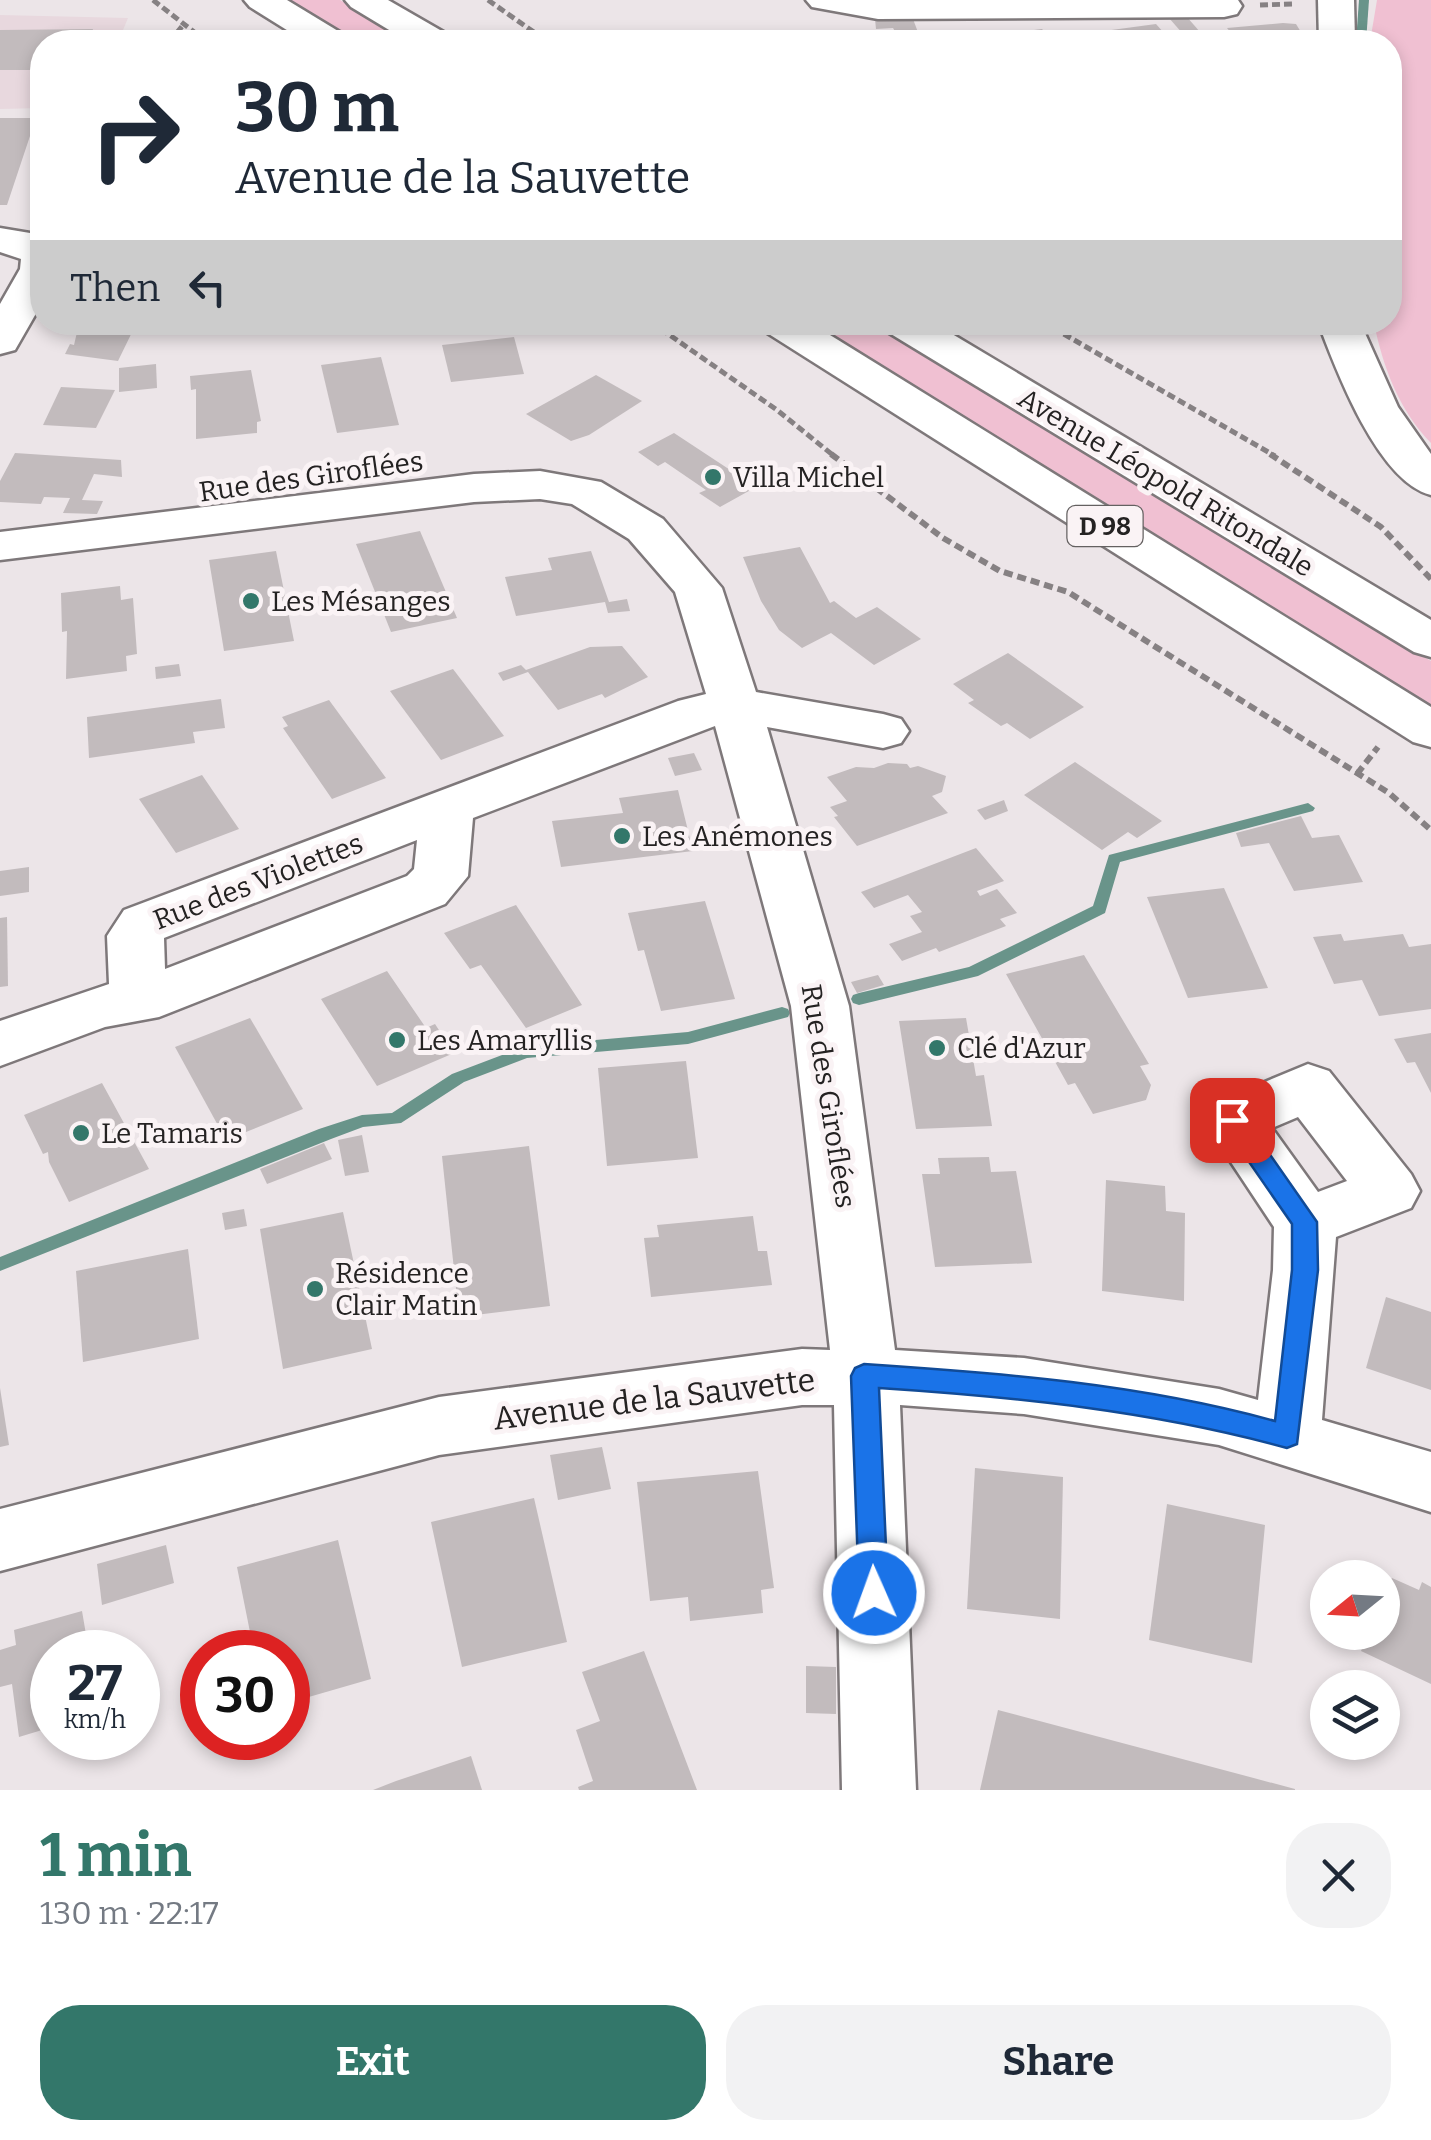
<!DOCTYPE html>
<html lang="en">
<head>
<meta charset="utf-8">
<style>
	body { margin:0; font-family:Bitter,serif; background:#f2f2f3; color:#1f2937; height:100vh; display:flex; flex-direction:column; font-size:38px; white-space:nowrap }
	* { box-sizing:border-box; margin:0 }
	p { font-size:32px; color:#747a83 }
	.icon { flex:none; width:55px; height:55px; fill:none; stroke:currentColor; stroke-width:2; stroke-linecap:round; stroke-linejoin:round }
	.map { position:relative; height:1790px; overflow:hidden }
	.drawer { display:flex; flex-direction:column; background:#fff; flex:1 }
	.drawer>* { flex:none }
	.top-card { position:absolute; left:30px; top:30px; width:1372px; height:305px; border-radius:40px; box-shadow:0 5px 15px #0003; background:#fff; color:#1f2937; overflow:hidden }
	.needle { width:65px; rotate:252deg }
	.buttons { position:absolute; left:1310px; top:1560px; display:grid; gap:20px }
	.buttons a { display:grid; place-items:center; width:90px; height:90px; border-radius:50%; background:#fff; box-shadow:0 5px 15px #0003; font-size:50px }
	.speed { position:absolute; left:30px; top:1630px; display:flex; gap:20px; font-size:50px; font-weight:700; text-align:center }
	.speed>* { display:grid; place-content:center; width:130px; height:130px; border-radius:50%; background:#fff; box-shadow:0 5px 15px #0003; line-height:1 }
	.speed small { font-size:25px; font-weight:400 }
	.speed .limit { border:15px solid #d22; background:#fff; color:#111 }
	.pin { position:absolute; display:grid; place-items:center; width:85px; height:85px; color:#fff; margin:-42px; border-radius:20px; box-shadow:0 5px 15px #0006 }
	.me { position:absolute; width:110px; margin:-55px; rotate:358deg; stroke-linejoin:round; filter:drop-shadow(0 0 8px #0008) }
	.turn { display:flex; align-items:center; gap:35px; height:210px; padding:0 40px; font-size:45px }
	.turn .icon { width:130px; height:130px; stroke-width:2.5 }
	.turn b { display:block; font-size:70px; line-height:85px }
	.then { display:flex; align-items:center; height:95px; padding:0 40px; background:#0003; gap:20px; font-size:38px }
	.round { display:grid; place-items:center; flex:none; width:105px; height:105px; border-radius:40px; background:#f2f2f3 }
	.head { display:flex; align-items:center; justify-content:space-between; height:170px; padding:0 40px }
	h1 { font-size:60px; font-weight:700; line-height:75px; color:#33776a }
	.cta { display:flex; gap:20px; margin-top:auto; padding:20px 40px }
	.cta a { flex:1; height:115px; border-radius:40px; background:#33776a; color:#fff; font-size:40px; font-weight:700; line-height:115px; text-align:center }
	.cta a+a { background:#f2f2f3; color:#1f2937 }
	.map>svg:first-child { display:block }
	.built { fill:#e8d8de }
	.green { fill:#f0c0d2 }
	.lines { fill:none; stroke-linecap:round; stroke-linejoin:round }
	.stream { fill:#69948a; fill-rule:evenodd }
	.building { fill:#c2bbbd }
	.minor-casing { stroke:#7e787a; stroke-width:5 }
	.highway-casing { stroke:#7e787a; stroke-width:5 }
	.path-far1 { stroke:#868183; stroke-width:5; stroke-dasharray:8 4; stroke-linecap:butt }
	.path { stroke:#868183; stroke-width:6; stroke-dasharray:9 5; stroke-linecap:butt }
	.minor { fill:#fff; fill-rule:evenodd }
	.highway { fill:#fff; fill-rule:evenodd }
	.route { fill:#1a73e8; stroke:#114b97; stroke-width:2.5 }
	.poi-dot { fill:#33776a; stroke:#faf3f5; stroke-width:4 }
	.labels { text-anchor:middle; stroke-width:10; stroke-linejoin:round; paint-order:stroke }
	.shield { fill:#faf3f5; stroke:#646161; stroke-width:2.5 }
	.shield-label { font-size:25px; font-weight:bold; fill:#242222 }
	.street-label { font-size:28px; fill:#242222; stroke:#faf3f5 }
	.poi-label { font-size:28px; fill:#242222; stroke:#faf3f5; text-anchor:start }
	.near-street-label { font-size:32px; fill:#242222; stroke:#faf3f5 }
</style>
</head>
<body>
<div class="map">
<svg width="1431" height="1790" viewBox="0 0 1431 1790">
	<rect width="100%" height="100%" fill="#ece5e8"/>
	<polygon class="built" points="0,15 128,18 118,42 42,42 42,108 0,109"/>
	<g class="green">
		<polygon points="283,0 340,0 410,42 352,42"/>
		<path d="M1377,0H1431V443C1399,410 1383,367 1374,323L1390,322V42H1370Z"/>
		<polygon points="804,323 870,323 1431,661 1431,711"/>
	</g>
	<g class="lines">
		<g class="stream">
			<polygon points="1359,0 1369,0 1366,42 1356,42"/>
			<polygon points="1308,803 1315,808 1313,811 1120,862 1105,913 978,976 859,1005 853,1003 851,999 853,995 859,993 969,967 1093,906 1109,855"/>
			<polygon points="782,1007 788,1009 790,1013 788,1017 688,1044 527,1058 464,1082 401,1123 363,1127 331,1139 0,1271 0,1257 319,1129 362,1115 392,1113 452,1074 526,1046 688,1032"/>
		</g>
	</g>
	<g class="building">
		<polygon points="1187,17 1200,32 1183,34 1169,18"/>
		<polygon points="875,19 913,19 919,35 930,33 937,42 901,42 893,28 876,29"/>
		<polygon points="1283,23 1296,24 1307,42 1213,42 1207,36 1231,33 1227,28"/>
		<polygon points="1156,24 1172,42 1017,42 1010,33 1042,29 1049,37 1067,36"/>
		<polygon points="93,29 89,42 42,42 42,70 0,70 0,30"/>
		<polygon points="786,31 806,42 746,42 735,36 764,32 773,37"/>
		<polygon points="0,118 36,118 7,205 0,205"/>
		<polygon points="85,322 137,322 118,361 65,354 70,344 74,345 78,328 82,328"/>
		<polygon points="514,337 524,374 451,382 442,345"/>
		<polygon points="381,357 399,425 337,433 321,365"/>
		<polygon points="156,364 157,388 119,392 119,368"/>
		<polygon points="251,370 261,421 257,422 257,433 196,439 196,389 191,390 190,376"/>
		<polygon points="596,375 642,401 589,435 571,441 526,414"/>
		<polygon points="61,387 115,390 96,428 43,425"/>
		<polygon points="674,433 756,487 720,507 699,493 706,490 665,462 658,466 638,452"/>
		<polygon points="15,453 121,460 122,477 94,474 82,500 103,501 97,514 63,513 70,498 44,497 41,504 0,502 0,481"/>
		<polygon points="420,531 457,618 391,632 356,544"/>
		<polygon points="800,547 830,603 834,601 856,618 877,607 921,639 874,665 831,633 802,648 779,630 761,601 743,557"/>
		<polygon points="276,551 294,641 224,651 209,560"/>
		<polygon points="591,551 609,602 627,599 630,611 608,613 605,602 516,616 505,577 552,570 548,558"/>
		<polygon points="120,586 121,600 133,598 137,654 126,656 127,671 66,679 67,631 62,632 61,593"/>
		<polygon points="622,646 648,677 605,698 602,694 558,710 528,672 503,681 498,673 521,665 526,670 590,647"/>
		<polygon points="1008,653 1084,707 1030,739 1007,723 1001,726 968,703 974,700 953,684"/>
		<polygon points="179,664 181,676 156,679 155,667"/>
		<polygon points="453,669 504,736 441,760 390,691"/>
		<polygon points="221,699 225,728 193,732 195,743 89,758 87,717"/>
		<polygon points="329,700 386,778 332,799 283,728 288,726 282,717"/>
		<polygon points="694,753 702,770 675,776 668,758"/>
		<polygon points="1075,762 1162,821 1137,838 1128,832 1102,850 1024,795"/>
		<polygon points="888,763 907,764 910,768 918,766 946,776 942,792 932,796 948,813 857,846 834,817 838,816 830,807 847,801 827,777 856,767 874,768"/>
		<polygon points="202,775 239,829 176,853 139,799"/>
		<polygon points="678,790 693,851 561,867 552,821 623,813 619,798"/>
		<polygon points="1004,800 1008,811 985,820 977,810"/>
		<polygon points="1301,816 1312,838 1339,835 1363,882 1294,891 1269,843 1241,847 1236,833"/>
		<polygon points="976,848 1004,881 977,891 980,896 997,889 1017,913 1000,919 1006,926 939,952 936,948 902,961 889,944 922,932 910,916 922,912 908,895 874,908 861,892"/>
		<polygon points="29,867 29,892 0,896 0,871"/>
		<polygon points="1224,888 1268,988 1188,998 1147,897"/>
		<polygon points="705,901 735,999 661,1011 644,950 638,951 628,913"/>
		<polygon points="516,905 582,1005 526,1028 481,965 470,969 444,933"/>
		<polygon points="7,917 8,986 0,987 0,918"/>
		<polygon points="1341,934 1344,941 1403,934 1409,947 1431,944 1431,1009 1379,1016 1362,980 1334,984 1313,937"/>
		<polygon points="1084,955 1149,1064 1140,1066 1151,1085 1146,1100 1093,1114 1075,1083 1068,1085 1006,974"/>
		<polygon points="387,971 426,1028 435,1024 454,1053 377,1086 321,999"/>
		<polygon points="878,975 884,985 857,993 851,982"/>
		<polygon points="250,1018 303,1109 226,1140 175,1047"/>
		<polygon points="966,1018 976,1076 984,1075 992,1126 916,1129 899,1021"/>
		<polygon points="1431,1033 1431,1093 1415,1062 1407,1063 1394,1039"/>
		<polygon points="686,1061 698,1158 607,1166 598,1068"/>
		<polygon points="102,1083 149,1169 69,1202 49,1162 48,1152 43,1154 24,1115"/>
		<polygon points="362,1135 369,1172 345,1176 338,1140"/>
		<polygon points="324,1143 332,1159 267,1184 260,1169"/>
		<polygon points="529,1146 550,1306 459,1317 442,1156"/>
		<polygon points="989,1157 991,1172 1016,1171 1032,1263 935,1267 922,1174 940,1174 938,1158"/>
		<polygon points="1106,1180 1165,1186 1166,1211 1185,1213 1184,1301 1102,1291"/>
		<polygon points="244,1209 247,1226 225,1230 222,1213"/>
		<polygon points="343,1212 372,1349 283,1369 260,1229"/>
		<polygon points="753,1216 758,1251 767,1251 772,1285 651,1297 644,1238 659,1237 657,1225"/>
		<polygon points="188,1249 199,1339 83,1362 76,1271"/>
		<polygon points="1386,1297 1431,1312 1431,1390 1366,1368"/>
		<polygon points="0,1388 9,1445 0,1447"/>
		<polygon points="602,1447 611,1489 558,1500 550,1455"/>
		<polygon points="975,1468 1063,1477 1060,1619 967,1609"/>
		<polygon points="758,1471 774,1588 761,1590 763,1613 690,1621 688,1597 650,1601 637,1482"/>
		<polygon points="534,1498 567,1642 462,1667 431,1522"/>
		<polygon points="1167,1504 1265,1525 1252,1663 1149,1640"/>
		<polygon points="338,1540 371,1679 288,1703 288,1652 254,1652 237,1567"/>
		<polygon points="166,1545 174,1583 102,1605 97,1564"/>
		<polygon points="1392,1578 1419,1590 1422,1582 1431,1587 1431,1684 1361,1651 1369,1632 1382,1632 1382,1601"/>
		<polygon points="82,1611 89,1652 52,1652 52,1727 19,1737 12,1684 0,1687 0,1650 16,1645 14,1630"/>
		<polygon points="644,1651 697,1790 579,1790 578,1787 593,1781 576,1730 600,1721 582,1672"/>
		<polygon points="806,1666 836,1667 836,1714 806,1713"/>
		<polygon points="998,1710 1295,1789 1295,1790 980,1790"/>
		<polygon points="471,1756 482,1790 373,1790 396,1781"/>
	</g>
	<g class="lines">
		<g class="minor-casing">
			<g id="minor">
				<polygon points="806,0 1238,0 1242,6 1237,14 1224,17 878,19 812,7"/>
				<polygon points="1318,0 1354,0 1355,42 1319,42"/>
				<polygon points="0,228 42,235 42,303 15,350 0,354 0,304 20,269 21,259 0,252"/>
				<path d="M1318,322H1360L1398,407L1431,454V495C1378,482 1336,370 1318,322Z"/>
				<path d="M540,471L601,482L663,519L722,588L756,692L883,714L901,719L909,731L901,743L883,748L767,727L849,1006L895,1350L1024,1358L1219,1389L1258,1400L1273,1270L1274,1227L1203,1120L1212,1104L1308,1064L1329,1071L1411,1174L1420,1191L1411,1208L1336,1237L1322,1420L1431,1452V1512L1219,1445L1024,1414L900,1405L916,1790H842L834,1405H802L439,1455L0,1571V1509L439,1397L802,1349L830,1350L791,1006L715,726L473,818L468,876L445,904L159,1017L105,1027L0,1066V1021L109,984L107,936L124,910L678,701L706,694L675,592L629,539L572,504L540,499L474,502L0,560V532L474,474ZM417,840L414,869L407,876L165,969L164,938ZM1298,1117L1347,1181L1318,1192L1272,1128Z"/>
			</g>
		</g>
		<g class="highway-casing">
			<g id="highway">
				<polygon points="244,0 287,0 343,34 348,42 306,42 250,7"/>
				<polygon points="345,0 388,0 447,34 452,42 409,42 351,7"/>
				<polygon points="758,322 809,322 1431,707 1431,747 1413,742 764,331"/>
				<polygon points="880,322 932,322 1431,620 1431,657 1414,652 886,331"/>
			</g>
		</g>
		<g class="path-far1">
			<polyline points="153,0 207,42"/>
			<polyline points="488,0 548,42"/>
			<polyline points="1260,5 1292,4"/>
			<polyline points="169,42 184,24"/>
			<polyline points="651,322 777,410 834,456"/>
			<polyline points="1043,322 1275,456"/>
		</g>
		<g class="path">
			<polyline points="831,454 943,538 1000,571 1068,592 1389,793 1431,830"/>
			<polyline points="1270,454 1381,527 1431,579"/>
			<polyline points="1357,774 1378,747"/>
		</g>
		<use href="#minor" class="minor"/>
		<use href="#highway" class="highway"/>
	</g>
	<path class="route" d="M1232,1110L1241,1113L1317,1222L1318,1270L1297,1444L1287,1448C1153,1411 1017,1397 879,1388L888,1593L884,1602L874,1606L863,1602L859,1593L851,1376L855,1368L864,1364C1003,1373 1141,1384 1275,1421L1292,1270V1224L1220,1120L1224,1113Z"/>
	<g class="poi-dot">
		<circle cx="713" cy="477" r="10"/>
		<circle cx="251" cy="601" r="10"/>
		<circle cx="622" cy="836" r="10"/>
		<circle cx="397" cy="1040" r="10"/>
		<circle cx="937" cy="1048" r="10"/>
		<circle cx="81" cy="1133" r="10"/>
		<circle cx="315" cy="1289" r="10"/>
	</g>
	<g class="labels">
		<rect class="shield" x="1067.5" y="506" width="75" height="40" rx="8"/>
		<g class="shield-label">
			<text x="1105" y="535">D 98</text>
		</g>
		<g class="street-label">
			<text transform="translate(311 476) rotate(-8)" y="10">Rue des Giroflées</text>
			<text transform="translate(1166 482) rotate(31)" y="10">Avenue Léopold Ritondale</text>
			<text transform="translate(258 881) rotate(-21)" y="10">Rue des Violettes</text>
			<text transform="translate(829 1096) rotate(81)" y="10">Rue des Giroflées</text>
		</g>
		<g class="poi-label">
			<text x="733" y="487">Villa Michel</text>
			<text x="271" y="611">Les Mésanges</text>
			<text x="642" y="846">Les Anémones</text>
			<text x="417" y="1050">Les Amaryllis</text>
			<text x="957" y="1058">Clé d'Azur</text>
			<text x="101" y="1143">Le Tamaris</text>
			<text x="335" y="1283">Résidence<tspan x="335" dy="32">Clair Matin</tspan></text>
		</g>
		<g class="near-street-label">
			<text transform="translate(654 1399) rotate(-7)" y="11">Avenue de la Sauvette</text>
		</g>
	</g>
</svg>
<div class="buttons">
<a><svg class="needle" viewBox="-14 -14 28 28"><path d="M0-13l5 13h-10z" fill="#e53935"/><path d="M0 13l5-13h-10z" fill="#747a83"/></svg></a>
<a><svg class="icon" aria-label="layers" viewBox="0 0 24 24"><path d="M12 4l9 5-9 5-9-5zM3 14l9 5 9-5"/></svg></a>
</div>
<div class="speed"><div>27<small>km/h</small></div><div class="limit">30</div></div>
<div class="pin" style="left:1232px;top:1120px;background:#d93025"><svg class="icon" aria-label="arrive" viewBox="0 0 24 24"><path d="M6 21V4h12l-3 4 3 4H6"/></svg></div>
<svg class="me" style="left:874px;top:1593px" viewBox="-20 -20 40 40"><circle r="17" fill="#1a73e8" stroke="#fff" stroke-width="3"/><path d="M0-11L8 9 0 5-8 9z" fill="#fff"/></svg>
<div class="top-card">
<div class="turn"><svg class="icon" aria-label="right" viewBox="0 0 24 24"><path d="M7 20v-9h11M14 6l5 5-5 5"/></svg><div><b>30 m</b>Avenue de la Sauvette</div></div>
<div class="then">Then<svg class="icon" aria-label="left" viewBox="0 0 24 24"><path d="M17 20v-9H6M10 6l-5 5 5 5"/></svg></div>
</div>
</div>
<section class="drawer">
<div class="head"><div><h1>1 min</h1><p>130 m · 22:17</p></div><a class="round"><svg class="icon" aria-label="close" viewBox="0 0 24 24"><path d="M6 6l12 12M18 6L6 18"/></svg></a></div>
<div class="cta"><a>Exit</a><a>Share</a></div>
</section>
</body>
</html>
